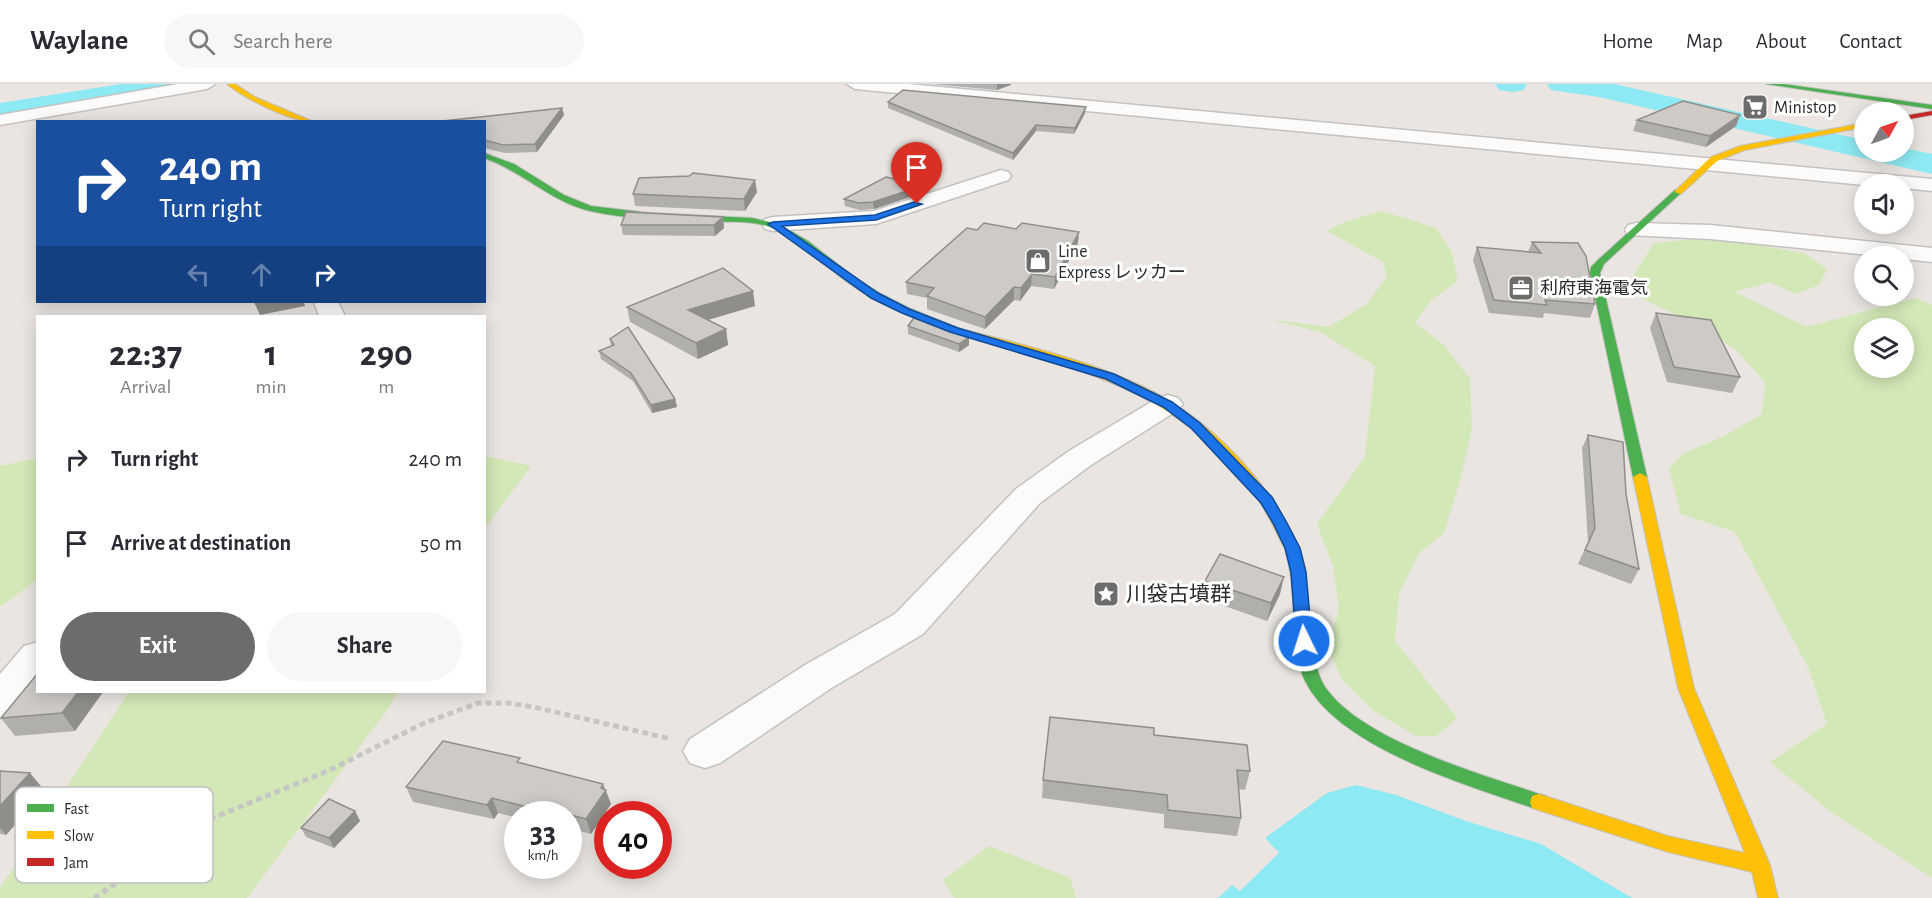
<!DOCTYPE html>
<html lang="en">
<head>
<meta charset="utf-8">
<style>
	body { margin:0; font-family:"Alegreya Sans","Noto Sans JP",sans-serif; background:#f7f7f7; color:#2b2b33; height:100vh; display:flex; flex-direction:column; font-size:22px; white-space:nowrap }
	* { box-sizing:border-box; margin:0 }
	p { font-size:20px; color:#7c7c81 }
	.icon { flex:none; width:33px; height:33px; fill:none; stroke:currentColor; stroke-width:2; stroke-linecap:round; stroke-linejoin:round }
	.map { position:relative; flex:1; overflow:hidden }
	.side { position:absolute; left:36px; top:231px; width:450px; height:378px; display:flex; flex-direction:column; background:#fff; border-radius:0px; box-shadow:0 3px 15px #0003 }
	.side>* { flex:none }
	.guide { position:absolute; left:36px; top:36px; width:450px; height:183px; border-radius:0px; box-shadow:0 3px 15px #0003; background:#1a4fa0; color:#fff; overflow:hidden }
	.needle { width:39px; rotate:50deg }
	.buttons { position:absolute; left:1854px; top:18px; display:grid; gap:12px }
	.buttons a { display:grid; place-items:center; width:60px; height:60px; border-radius:50%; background:#fff; box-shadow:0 3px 15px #0003; font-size:30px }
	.speed { position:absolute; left:504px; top:717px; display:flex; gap:12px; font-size:30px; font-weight:700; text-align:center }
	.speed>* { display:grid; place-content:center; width:78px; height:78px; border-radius:50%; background:#fff; box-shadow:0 3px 15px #0003; line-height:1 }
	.speed small { font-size:15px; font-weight:400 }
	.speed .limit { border:9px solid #d22; background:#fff; color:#111 }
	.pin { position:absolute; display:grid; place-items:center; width:51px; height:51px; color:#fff; margin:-62px -26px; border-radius:50% 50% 50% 0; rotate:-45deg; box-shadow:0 0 6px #0007 }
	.pin .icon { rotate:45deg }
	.me { position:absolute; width:66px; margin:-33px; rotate:356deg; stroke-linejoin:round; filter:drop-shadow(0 0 4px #0008) }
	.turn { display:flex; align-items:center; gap:21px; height:126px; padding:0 24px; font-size:27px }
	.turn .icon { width:78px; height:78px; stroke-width:2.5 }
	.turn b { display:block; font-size:42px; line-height:51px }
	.lanes { display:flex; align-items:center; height:57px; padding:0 24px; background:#0003; justify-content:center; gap:30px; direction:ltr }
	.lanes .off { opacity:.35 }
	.eta { display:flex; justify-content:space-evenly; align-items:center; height:102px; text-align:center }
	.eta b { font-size:36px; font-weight:600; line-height:42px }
	.action { display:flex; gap:12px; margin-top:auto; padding:12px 24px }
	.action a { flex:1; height:69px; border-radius:36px; background:#6e6c6a; color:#fff; font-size:24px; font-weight:600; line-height:69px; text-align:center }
	.action a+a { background:#f7f7f7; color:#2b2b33 }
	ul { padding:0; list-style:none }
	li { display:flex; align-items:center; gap:18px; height:84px; padding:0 24px }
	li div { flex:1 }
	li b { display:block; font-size:22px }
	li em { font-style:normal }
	header { display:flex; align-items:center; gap:36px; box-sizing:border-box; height:84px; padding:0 30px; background:#fff; border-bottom:2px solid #e1e1e2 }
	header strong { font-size:28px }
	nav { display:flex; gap:33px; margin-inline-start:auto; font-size:21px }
	.search { width:420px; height:54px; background:#f7f7f7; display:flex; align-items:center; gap:15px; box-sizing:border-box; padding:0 21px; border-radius:33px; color:#7c7c81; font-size:22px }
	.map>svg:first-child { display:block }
	.green { fill:#d2e8b6; fill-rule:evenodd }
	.water { fill:#8de9f3 }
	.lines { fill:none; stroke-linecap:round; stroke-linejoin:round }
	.river { fill:#8de9f3; fill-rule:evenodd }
	.street-casing { stroke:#c3c2c2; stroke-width:3 }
	.fast-casing { stroke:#c3c2c2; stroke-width:2 }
	.slow-casing { stroke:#c3c2c2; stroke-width:2 }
	.jam-casing { stroke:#c3c2c2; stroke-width:2 }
	.path { stroke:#c6c6c6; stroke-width:5; stroke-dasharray:6 4; stroke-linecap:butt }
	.street { fill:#fcfbfa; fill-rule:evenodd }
	.fast { fill:#4caf50; fill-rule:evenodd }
	.slow { fill:#ffc107; fill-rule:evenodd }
	.jam { fill:#c62828; fill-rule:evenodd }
	.wall { fill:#b1afab }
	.shaded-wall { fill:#908e8b }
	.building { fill:#cecbc7; stroke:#908e8b; stroke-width:1.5 }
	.route { fill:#1a73e8; stroke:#114b97; stroke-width:1.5 }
	.labels { text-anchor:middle; stroke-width:6; stroke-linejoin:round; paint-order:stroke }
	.far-poi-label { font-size:18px; fill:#2b2b2b; stroke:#fff; text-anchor:start }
	.poi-label { font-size:21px; fill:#2b2b2b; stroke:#fff; text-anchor:start }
	.key { fill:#fff; stroke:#bfbfbf; stroke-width:1.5 }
	.key-label { font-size:16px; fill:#2b2b2b }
</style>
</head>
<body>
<header>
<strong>Waylane</strong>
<div class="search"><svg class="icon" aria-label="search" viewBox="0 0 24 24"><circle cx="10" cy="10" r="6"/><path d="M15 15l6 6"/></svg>Search here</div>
<nav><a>Home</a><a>Map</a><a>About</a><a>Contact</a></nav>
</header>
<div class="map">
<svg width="1932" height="814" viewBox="0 0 1932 814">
	<rect width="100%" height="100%" fill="#eae5e0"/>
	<g class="green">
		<polygon points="1382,127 1436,144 1452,169 1458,197 1431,216 1415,239 1444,261 1470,295 1472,345 1461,393 1444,449 1419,469 1399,509 1395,557 1457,634 1436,652 1416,652 1374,627 1341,594 1328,563 1339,525 1333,482 1317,440 1365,373 1375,282 1320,248 1269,235 1329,243 1368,219 1387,192 1383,178 1327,147 1342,139"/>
		<path d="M1704,154L1734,157L1804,169L1827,185L1819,201L1795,210L1770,198L1735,208L1806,243L1916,214L1932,221V794L1831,728L1770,678L1827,640L1809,585L1735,448L1681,430L1669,384L1683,370L1724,352L1762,330L1765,298L1736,266L1698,241L1641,214L1629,198L1654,159ZM1864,244H1904V284H1864Z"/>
		<polygon points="485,372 531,382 485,444 484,372"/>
		<polygon points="37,374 37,496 0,523 0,382"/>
		<polygon points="129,608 397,608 387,626 247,814 0,814 0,804"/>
		<polygon points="989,762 1070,794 1076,814 954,814 943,796"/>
	</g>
	<polygon class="water" points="1356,701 1396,711 1466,737 1541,760 1632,814 1218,814 1232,801 1240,807 1279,769 1265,754 1327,709"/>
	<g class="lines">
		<g class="river">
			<polygon points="121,0 187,0 183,6 173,8 0,37 0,19"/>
			<polygon points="1495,0 1527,0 1523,6 1513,8 1499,6"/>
			<polygon points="1547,0 1614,0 1864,56 1864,68 1904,68 1904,64 1932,70 1932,90 1599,13 1551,6"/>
		</g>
		<g class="street-casing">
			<g id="street">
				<polygon points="178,0 215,0 207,5 0,41 0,31"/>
				<polygon points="847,0 908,0 1932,95 1932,107 1904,104 1904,100 1864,101 855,5"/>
				<polygon points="1001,86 1008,88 1011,92 1008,96 876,140 773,147 765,145 762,140 765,135 773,133 874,127"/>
				<polygon points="1636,139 1710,141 1932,164 1932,178 1904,175 1904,172 1879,172 1710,155 1628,151 1625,146 1628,141"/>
				<polygon points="314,218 338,218 345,232 319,232"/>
				<polygon points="1168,311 1178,314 1183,320 1178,326 1091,381 1040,419 923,550 833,603 720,679 705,684 690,679 683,667 690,655 805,581 895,530 1016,405 1069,367 1158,314"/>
				<polygon points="38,558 38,600 15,629 0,634 0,590 24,562"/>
			</g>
		</g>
		<g class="fast-casing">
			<g id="fast">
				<polygon points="1766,0 1783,0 1932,21 1932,25"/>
				<path d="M484,69L514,80L564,111L591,122L650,129L752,134L779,140L808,157L854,193L881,210L909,224L970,249L969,251H961C921,238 880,222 846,197C822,179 801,155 772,144C753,136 732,138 713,138C672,136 630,136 590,127C551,118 522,87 484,74Z"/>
				<polygon points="1675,106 1682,108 1604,180 1600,189 1647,393 1640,397 1633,393 1590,189 1591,183 1598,176"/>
				<path d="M1292,460L1299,465L1304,480L1314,573C1317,585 1320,597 1328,607C1367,658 1485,692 1546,712L1548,718L1546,724L1539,726C1471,702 1326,662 1301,587C1294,569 1295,547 1294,528C1293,506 1291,486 1285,465Z"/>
			</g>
		</g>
		<g class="slow-casing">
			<g id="slow">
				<path d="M227,0H235L255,13L314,38C291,38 245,15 227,0Z"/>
				<polygon points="1864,39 1864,43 1745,66 1717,77 1681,110 1674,108 1711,73 1740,62"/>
				<path d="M965,246C1025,261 1088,276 1144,303C1210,335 1270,397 1299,465L1297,468H1287C1276,450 1269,430 1256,412C1175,302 1083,288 961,251V247Z"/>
				<polygon points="1640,389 1647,393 1694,604 1770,781 1778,814 1758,814 1752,788 1668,768 1532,724 1530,718 1532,712 1539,710 1668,752 1745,769 1678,604 1633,393"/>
			</g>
		</g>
		<g class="jam-casing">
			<polygon id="jam" points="1932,27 1932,31 1904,36 1904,32"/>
		</g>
		<polyline class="path" points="94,814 215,733 330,686 422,640 478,619 508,619 534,623 671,655"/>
		<use href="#street" class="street"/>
		<use href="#fast" class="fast"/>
		<use href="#slow" class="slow"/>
		<use href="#jam" class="jam"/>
	</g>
	<g class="wall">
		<polygon points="932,0 1011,0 997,6"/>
		<polygon points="888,18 1085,29 1074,50 1036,47 1013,76 888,24"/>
		<polygon points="562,24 564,31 537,68 505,69 484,64 484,38"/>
		<polygon points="1740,31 1736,42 1706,63 1633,47 1637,36"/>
		<polygon points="757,108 745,127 635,122 633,110"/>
		<polygon points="922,109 874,125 860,126 845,122 844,115"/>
		<polygon points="723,133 724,144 715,152 623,151 621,141"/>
		<polygon points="1532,158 1595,220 1590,234 1544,229 1543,234 1489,229 1473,176 1477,163 1528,168"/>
		<polygon points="1078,159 1054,205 1031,202 1020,217 1014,216 985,245 927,225 927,214 907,210 906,198"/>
		<polygon points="755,222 707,236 726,245 728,261 698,275 630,238 627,223"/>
		<polygon points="1656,229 1740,293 1732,309 1667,298 1650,244"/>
		<polygon points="908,242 969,261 959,268 908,250"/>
		<polygon points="610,255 675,315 677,323 652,329 633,297 601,275 599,267 611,262"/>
		<polygon points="1588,351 1626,410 1639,485 1631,500 1578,480 1588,458 1582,364"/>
		<polygon points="1205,497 1280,510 1267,537 1202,514"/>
		<polygon points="38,608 103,608 75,647 15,652 1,634"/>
		<polygon points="1154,651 1250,687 1245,706 1239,705 1241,734 1237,752 1164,744 1164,730 1042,714 1043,696"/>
		<polygon points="522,679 606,706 611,720 591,750 568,744 568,730 518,730 518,734 498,729 494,735 413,718 406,703"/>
		<polygon points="0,687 45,707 6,751 0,750"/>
		<polygon points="355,727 360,737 334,764 306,753 301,744"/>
	</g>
	<g class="shaded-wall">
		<polygon points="997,0 1011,0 1011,1 997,6"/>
		<polygon points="1086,23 1085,29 1074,50 1075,44"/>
		<polygon points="562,24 564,31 537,68 535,60"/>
		<polygon points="1740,31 1736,42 1706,63 1710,52"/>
		<polygon points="1036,41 1036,47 1013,76 1013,69"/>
		<polygon points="755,96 757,108 745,127 744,115"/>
		<polygon points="922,102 922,109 874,125 873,118"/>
		<polygon points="723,133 724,144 715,152 714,141"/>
		<polygon points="1079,148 1078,159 1054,205 1055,193"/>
		<polygon points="1032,190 1031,202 1020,217 1021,204"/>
		<polygon points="1014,203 1014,216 985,245 985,233"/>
		<polygon points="753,207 755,222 691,241 688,226"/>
		<polygon points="254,218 304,218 305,222 260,231"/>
		<polygon points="726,245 728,261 698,275 696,259"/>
		<polygon points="969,253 969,261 959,268 959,260"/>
		<polygon points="675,315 677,323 652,329 651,321"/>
		<polygon points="1284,493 1280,510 1267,537 1271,519"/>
		<polygon points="78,608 103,608 75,647 62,629"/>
		<polygon points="30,689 45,707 6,751 0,744 0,722"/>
		<polygon points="603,700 611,720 591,750 586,735 601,704"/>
		<polygon points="492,714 498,729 494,735 487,721"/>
		<polygon points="355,727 360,737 334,764 329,754"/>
	</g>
	<g class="building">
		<polygon points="903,6 1086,23 1075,44 1036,41 1013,69 888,18"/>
		<polygon points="1683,17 1740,31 1710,52 1637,36"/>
		<polygon points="562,24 535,60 503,61 484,56 484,38 443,38 443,37"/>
		<polygon points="693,89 755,96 744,115 633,110 639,94 689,92"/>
		<polygon points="886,93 922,102 873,118 859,119 844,115"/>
		<polygon points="626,128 723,133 714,141 621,141"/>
		<polygon points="984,139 1016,145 1022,139 1079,148 1055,193 1032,190 1021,204 1014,203 985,233 927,212 934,204 906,198 967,144 977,146"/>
		<polygon points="1532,158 1578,159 1586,172 1595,220 1545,216 1547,221 1494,216 1477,163 1541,169"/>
		<polygon points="723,184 753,207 688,226 726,245 696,259 627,223"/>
		<polygon points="1656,229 1711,236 1740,293 1674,283"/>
		<polygon points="914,234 969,253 959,260 908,242"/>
		<polygon points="628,243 675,315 651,321 631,289 599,267 614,261 610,255"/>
		<polygon points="1588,351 1623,358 1626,410 1639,485 1585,466 1595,444"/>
		<polygon points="1220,470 1284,493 1271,519 1205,497"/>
		<polygon points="38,589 38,608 78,608 62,629 1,634"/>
		<polygon points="1050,633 1154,644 1154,651 1247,661 1250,687 1237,686 1241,734 1168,726 1167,711 1043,696"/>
		<polygon points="443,657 520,674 517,678 603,700 601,704 606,706 586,735 552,726 550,729 492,714 487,721 406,703"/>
		<polygon points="0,687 30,689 0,722"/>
		<polygon points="329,715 355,727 329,754 301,744"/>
	</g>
	<polygon class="route" points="914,118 922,120 876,136 782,142 878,209 909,225 958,244 1114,290 1172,318 1200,339 1272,413 1287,439 1300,464 1306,488 1312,557 1309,561 1298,561 1296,557 1291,488 1285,464 1273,439 1261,419 1191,344 1163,323 1106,295 950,248 902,229 871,214 768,140 773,138 875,131"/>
	<defs>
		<g id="supermarket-square" transform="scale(1.35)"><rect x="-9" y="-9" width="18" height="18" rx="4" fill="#6e6c6a" stroke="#fff"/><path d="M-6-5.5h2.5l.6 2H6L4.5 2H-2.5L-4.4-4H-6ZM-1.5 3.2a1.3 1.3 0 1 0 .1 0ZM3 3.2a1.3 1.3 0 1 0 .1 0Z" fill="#fff"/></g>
		<g id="shop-square" transform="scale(1.35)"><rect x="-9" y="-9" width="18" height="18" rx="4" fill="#6e6c6a" stroke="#fff"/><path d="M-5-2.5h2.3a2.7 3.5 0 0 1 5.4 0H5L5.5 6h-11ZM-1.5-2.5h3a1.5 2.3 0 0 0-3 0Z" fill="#fff"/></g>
		<g id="office-square" transform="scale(1.35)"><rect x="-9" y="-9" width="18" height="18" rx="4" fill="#6e6c6a" stroke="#fff"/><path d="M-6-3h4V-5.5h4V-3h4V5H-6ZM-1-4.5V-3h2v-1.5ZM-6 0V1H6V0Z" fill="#fff"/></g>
		<g id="sight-square" transform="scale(1.35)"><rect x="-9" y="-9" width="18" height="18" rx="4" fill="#6e6c6a" stroke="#fff"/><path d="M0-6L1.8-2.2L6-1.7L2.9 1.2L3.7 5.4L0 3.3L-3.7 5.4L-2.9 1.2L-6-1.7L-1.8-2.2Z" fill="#fff"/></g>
	</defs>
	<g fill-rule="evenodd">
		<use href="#supermarket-square" x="1755" y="23"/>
		<use href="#shop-square" x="1038" y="177"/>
		<use href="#office-square" x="1521" y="204"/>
		<use href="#sight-square" x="1106" y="510"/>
	</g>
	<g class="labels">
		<g class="far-poi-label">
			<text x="1774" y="29">Ministop</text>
			<text x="1058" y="173">Line<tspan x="1058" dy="21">Express レッカー</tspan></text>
			<text x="1540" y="210">利府東海電気</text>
		</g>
		<g class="poi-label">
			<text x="1126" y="517">川袋古墳群</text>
		</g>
	</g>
	<rect x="15" y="703" width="198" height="96" rx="9" class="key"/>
	<rect x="27" y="720" width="27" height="8" fill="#4caf50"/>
	<rect x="27" y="747" width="27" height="8" fill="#ffc107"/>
	<rect x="27" y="774" width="27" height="8" fill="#c62828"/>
	<g class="key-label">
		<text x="64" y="730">Fast</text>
		<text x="64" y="757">Slow</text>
		<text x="64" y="784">Jam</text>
	</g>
</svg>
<div class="buttons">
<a><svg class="needle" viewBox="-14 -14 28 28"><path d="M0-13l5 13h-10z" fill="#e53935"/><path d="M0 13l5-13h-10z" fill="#7c7c81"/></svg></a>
<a><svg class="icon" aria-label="sound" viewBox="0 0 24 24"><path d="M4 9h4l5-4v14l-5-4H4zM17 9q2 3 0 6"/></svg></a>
<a><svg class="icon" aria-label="search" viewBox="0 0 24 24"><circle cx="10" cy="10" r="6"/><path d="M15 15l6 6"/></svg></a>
<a><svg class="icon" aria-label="layers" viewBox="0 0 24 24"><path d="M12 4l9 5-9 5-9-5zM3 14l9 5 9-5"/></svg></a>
</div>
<div class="speed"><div>33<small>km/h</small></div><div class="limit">40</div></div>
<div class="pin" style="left:917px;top:120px;background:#d93025"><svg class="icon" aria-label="arrive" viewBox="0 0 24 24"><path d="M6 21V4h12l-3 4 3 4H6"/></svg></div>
<svg class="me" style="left:1304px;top:557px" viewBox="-20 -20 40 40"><circle r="17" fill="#1a73e8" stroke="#fff" stroke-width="3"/><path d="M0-11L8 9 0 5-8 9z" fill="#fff"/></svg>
<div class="guide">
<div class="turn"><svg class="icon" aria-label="right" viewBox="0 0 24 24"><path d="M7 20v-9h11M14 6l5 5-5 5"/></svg><div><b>240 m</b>Turn right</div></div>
<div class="lanes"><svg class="icon off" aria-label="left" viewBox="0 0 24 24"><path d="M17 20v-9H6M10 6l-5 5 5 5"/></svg><svg class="icon off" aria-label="ahead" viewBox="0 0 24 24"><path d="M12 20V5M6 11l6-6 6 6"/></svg><svg class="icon" aria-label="right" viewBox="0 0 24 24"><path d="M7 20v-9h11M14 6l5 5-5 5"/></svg></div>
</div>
<section class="side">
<div class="eta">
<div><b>22:37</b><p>Arrival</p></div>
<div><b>1</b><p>min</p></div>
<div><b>290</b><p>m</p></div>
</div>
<ul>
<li><svg class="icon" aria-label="right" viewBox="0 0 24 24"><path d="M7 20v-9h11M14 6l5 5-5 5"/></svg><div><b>Turn right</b></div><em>240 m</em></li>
<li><svg class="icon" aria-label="arrive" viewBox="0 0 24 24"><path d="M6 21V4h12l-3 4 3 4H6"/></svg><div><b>Arrive at destination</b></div><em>50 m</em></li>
</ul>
<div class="action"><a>Exit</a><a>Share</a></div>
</section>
</div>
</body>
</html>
